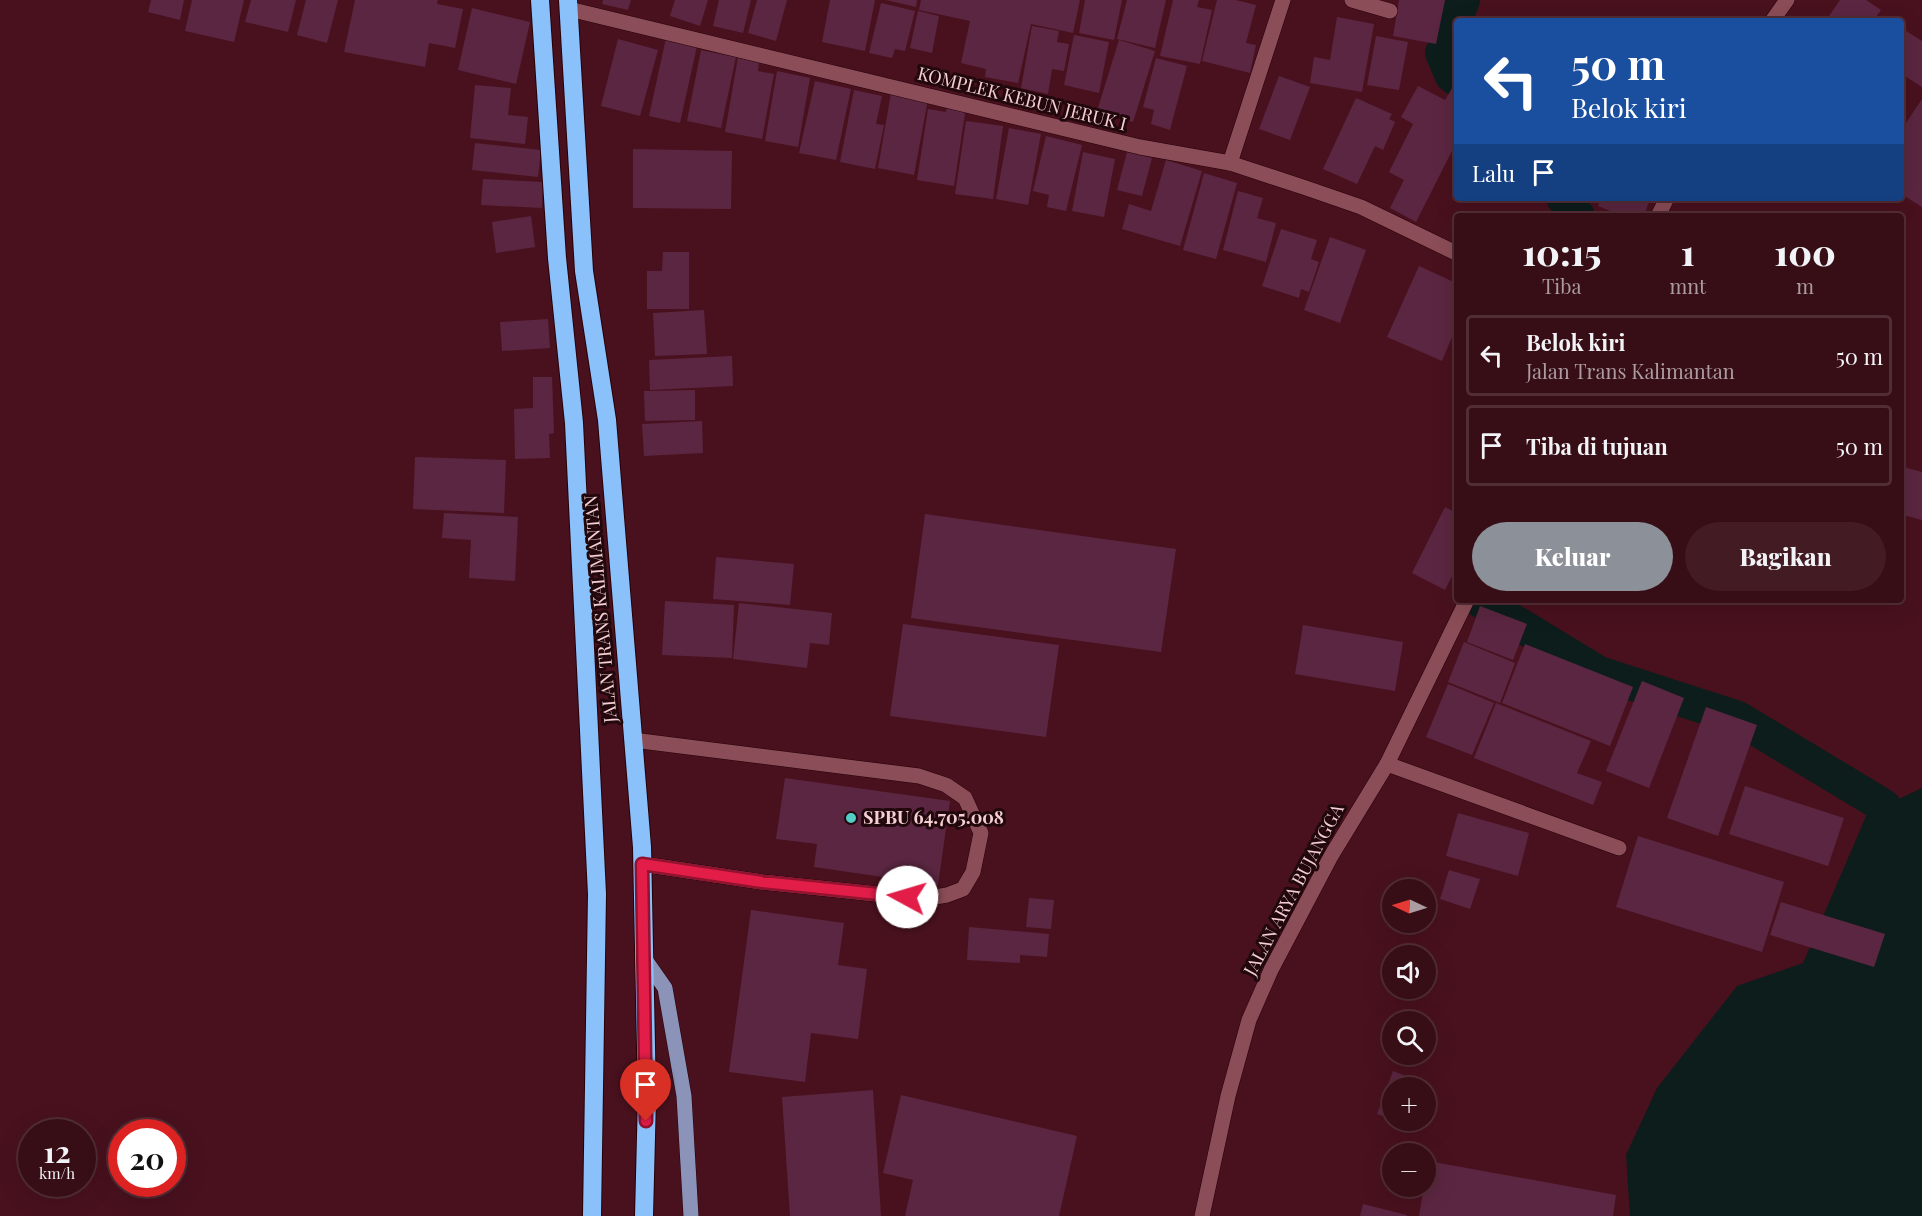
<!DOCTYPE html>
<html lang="id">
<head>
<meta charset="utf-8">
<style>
	body { margin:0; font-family:"Playfair Display",serif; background:#421b23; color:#f1f3f6; height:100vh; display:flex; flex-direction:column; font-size:22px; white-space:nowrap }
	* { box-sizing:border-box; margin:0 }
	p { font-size:20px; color:#aa9ca1 }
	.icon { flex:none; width:33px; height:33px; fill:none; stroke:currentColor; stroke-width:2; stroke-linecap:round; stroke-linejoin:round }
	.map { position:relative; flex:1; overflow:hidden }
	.sheet { position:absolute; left:1454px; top:213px; width:450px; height:390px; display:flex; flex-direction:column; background:#370d16; border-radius:6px; box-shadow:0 6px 24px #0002,0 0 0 2px #512d35 }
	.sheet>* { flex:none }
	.hud { position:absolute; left:1454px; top:18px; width:450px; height:183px; border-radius:6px; box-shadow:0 6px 24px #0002,0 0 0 2px #512d35; background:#1a4fa0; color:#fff; overflow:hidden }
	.needle { width:39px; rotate:274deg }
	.buttons { position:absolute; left:1382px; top:879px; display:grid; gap:12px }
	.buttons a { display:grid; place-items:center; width:54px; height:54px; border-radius:50%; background:#370d16; box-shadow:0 6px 24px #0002,0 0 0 2px #512d35; font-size:30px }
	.speed { position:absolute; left:18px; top:1119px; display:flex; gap:12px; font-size:30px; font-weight:700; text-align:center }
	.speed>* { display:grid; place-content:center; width:78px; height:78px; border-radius:50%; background:#370d16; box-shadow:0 6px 24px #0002,0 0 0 2px #512d35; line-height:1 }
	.speed small { font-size:15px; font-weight:400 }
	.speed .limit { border:9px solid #d22; background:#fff; color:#111 }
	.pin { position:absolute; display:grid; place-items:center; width:51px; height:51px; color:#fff; margin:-62px -26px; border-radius:50% 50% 50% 0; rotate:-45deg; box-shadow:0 0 6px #0007 }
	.pin .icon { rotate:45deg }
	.me { position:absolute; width:66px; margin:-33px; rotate:276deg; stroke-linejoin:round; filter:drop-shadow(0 0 4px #0008) }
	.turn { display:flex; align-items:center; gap:21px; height:126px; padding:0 18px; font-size:27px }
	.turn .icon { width:78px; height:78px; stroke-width:2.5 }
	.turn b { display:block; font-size:42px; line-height:51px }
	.then { display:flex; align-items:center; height:57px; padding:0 18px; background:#0003; gap:12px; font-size:22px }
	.eta { display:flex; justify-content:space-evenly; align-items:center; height:102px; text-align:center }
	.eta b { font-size:36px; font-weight:800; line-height:42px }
	.primary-button { display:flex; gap:12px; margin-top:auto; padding:12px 18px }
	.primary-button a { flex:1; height:69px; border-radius:36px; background:#8c9099; color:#fff; font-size:24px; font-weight:800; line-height:69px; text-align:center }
	.primary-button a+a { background:#421b23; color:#f1f3f6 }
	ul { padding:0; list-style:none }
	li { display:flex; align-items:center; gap:18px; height:81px; margin:0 12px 9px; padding:0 6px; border:3px solid #512d35; border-radius:6px }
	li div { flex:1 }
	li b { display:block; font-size:22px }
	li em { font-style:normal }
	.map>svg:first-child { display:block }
	.water { fill:#0d1d1c }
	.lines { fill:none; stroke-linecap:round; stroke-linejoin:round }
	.canal { stroke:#0d1d1c; stroke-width:34 }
	.building { fill:#5b2641 }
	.lane-casing { stroke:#270109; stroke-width:16 }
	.street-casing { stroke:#270109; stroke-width:16 }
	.primary-casing { stroke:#270109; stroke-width:16 }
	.highway-casing { stroke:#270109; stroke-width:20 }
	.lane { stroke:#8b4d57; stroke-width:15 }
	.street { stroke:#8b4d57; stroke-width:15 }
	.primary { stroke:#8b93b9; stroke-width:15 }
	.highway { stroke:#8bc1fb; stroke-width:18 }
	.route-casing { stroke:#92132f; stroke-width:15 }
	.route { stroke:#e11d48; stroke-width:10 }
	.poi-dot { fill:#54cdc8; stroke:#20080c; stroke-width:2 }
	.labels { text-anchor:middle; stroke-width:6; stroke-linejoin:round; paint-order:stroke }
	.street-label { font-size:18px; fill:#f5cfd3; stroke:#20080c }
	.poi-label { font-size:18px; font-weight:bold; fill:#f5cfd3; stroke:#20080c; text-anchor:start }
</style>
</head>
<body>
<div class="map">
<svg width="1922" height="1216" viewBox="0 0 1922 1216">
	<rect width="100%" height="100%" fill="#49111e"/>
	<polygon class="water" points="1922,788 1922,1216 1630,1216 1626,1155 1657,1088 1737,986 1803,963 1867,814"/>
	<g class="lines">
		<g class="canal">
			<polyline points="1456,79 1452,76 1442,53 1463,0"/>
			<polyline points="1563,198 1578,216"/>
			<polyline points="1482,602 1599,673 1738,718 1884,806 1922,870"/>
		</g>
	</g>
	<g class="building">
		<polygon points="151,0 184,0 180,20 148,12"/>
		<polygon points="192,0 244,0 234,42 185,31"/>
		<polygon points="251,0 296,0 288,32 245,22"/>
		<polygon points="306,0 338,0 327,43 297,35"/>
		<polygon points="355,0 438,0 437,4 463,9 455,48 429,43 425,67 344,52"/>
		<polygon points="603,0 631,0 628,10 602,4"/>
		<polygon points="675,0 708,0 700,26 670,16"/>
		<polygon points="719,0 751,0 743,33 713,26"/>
		<polygon points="757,0 787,0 776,41 748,33"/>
		<polygon points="830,0 875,0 865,51 822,42"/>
		<polygon points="886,0 917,0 916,7"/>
		<polygon points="921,0 1080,0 1073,33 1031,24 1018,83 985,77 986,69 961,63 970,21 919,10"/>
		<polygon points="1085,0 1122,0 1114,40 1079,33"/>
		<polygon points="1127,0 1166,0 1155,48 1117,39"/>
		<polygon points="1173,0 1199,0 1197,7 1212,10 1200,64 1160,56"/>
		<polygon points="1217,0 1236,0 1256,5 1246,43 1256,45 1250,73 1202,61"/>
		<polygon points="1399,0 1445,0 1436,44 1393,36"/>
		<polygon points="1840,0 1866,0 1881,10 1873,21 1829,21 1827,19"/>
		<polygon points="881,3 915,11 905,51 895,49 892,58 869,53"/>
		<polygon points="472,8 530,22 516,84 458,70"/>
		<polygon points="918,11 939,16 932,53 910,48"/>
		<polygon points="1337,17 1374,24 1362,92 1310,83 1314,57 1330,60"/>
		<polygon points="1032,26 1059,31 1057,42 1069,44 1064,71 1052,69 1048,94 1021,88"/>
		<polygon points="1900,27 1922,41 1922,87 1900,73"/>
		<polygon points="1074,35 1109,42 1099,93 1064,85"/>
		<polygon points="1376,36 1408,42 1399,90 1367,85"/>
		<polygon points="666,38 697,46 680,123 649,116"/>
		<polygon points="618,39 658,50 640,116 601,106"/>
		<polygon points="1119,40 1155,51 1133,122 1097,111"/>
		<polygon points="701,50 736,57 721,128 687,121"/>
		<polygon points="738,57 759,61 758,71 774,74 762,139 725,132"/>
		<polygon points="1156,58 1187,66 1170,130 1151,124 1154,110 1143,107"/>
		<polygon points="777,71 810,78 798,147 765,141"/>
		<polygon points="1279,76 1310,87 1290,140 1259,129"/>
		<polygon points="815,81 851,89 836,160 799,153"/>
		<polygon points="475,85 511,88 508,115 528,117 525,144 470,138"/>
		<polygon points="1454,85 1456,86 1456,143 1416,222 1390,208 1404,180 1389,172 1413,124 1401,117 1418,86 1445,100"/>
		<polygon points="854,90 882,96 876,124 884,125 875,169 840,162"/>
		<polygon points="891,93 928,99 914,175 878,168"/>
		<polygon points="1356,98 1392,114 1389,119 1395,122 1383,150 1375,146 1357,184 1323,169"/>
		<polygon points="1922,99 1922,207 1900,193 1900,132"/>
		<polygon points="947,104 966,107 954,186 917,180 928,109 946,112"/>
		<polygon points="966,121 1003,126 993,199 955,194"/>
		<polygon points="1009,128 1041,134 1028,205 996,199"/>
		<polygon points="1046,136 1082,145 1066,211 1047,207 1049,195 1033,191"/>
		<polygon points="475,143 541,150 538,177 472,170"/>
		<polygon points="633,149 732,151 731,209 633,208"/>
		<polygon points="1083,152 1115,159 1104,217 1072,211"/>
		<polygon points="1127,152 1152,158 1142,196 1117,190"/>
		<polygon points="1166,160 1202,171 1180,246 1122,229 1129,204 1151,211"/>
		<polygon points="1204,173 1237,183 1216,259 1183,250"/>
		<polygon points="483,179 543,182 542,208 481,205"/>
		<polygon points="1238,191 1263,198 1257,218 1276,223 1266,262 1223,250"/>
		<polygon points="1601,198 1642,198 1649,202 1644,216 1622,216 1598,206"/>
		<polygon points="531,216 535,247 496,253 492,222"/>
		<polygon points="1281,229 1317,240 1311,259 1319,262 1309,292 1301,289 1299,298 1262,286"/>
		<polygon points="1330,237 1366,250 1340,323 1304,310"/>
		<polygon points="663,252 689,252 689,309 647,309 647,271 662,271"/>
		<polygon points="1419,266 1456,283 1456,327 1442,361 1387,337"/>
		<polygon points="704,310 707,354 655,356 653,313"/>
		<polygon points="548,319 550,348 502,351 500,322"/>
		<polygon points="732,356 733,386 650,390 649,360"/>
		<polygon points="533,377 552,377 554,433 549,434 550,458 515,459 514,409 533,408"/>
		<polygon points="695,390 695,420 645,421 644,391"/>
		<polygon points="702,421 703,453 644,456 642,424"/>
		<polygon points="415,457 506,460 504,513 413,509"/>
		<polygon points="1900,466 1922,472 1922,520 1900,514"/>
		<polygon points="1445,507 1456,513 1456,568 1445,590 1412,573"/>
		<polygon points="444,513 518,517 515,581 469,578 471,540 442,538"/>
		<polygon points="925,514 1176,549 1161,652 911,618"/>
		<polygon points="716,557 794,564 790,605 713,599"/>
		<polygon points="665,601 734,605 732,658 662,655"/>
		<polygon points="739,603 832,613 829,645 810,643 807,668 733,659"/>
		<polygon points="1480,606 1527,624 1513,660 1467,642"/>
		<polygon points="903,624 1059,645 1046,737 890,716"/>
		<polygon points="1303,625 1403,642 1395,691 1295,674"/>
		<polygon points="1464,642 1515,663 1500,703 1448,682"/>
		<polygon points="1525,644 1633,687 1610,746 1502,703"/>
		<polygon points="1642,681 1684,698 1649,788 1606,771"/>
		<polygon points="1448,684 1494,703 1472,755 1426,737"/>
		<polygon points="1496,703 1591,741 1577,773 1602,782 1593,805 1474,758"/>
		<polygon points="1706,707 1757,725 1718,836 1667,818"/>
		<polygon points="785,778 950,801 938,885 814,867 817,844 776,839"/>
		<polygon points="1745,786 1844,818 1828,866 1729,834"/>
		<polygon points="1458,813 1529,833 1518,876 1446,856"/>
		<polygon points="1638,836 1784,882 1762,952 1616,907"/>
		<polygon points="1449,870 1480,879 1470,909 1440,899"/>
		<polygon points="1029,898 1054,900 1051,929 1026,927"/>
		<polygon points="1781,902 1885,934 1874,967 1770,935"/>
		<polygon points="751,910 844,923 838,965 867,969 858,1039 811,1033 805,1082 729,1072"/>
		<polygon points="969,927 1049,934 1047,957 1020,955 1020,963 967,960"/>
		<polygon points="1393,1071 1432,1086 1425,1104 1425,1088 1392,1088 1392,1119 1377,1114"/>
		<polygon points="873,1090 881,1216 790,1216 782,1097"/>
		<polygon points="901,1095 1077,1136 1059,1216 905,1216 913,1180 883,1173"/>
		<polygon points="1396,1120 1419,1120 1416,1128"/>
		<polygon points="1428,1161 1616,1195 1613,1216 1419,1216"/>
		<polygon points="1363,1204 1407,1215 1407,1216 1360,1216"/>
	</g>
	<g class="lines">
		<g class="lane-casing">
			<polyline id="lane" points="633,740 919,776 946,785 965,798 981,833 973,872 963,889 947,895 923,899 762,882 642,864"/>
		</g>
		<g class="street-casing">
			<g id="street">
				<polyline points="1352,0 1390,11"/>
				<polyline points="569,9 1140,147 1230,163 1306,188 1361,207 1456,253"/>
				<polyline points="1772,21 1787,0"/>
				<polyline points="1230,163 1283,0"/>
				<polyline points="1658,216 1667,198"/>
				<polyline points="1387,764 1619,848"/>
				<polyline points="1202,1216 1228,1096 1249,1020 1271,970 1331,856 1387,764 1467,600"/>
			</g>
		</g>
		<g class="primary-casing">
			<polyline id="primary" points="644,958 665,988 684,1096 691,1216"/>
		</g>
		<g class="highway-casing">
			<g id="highway">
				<polyline points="540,0 557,258 574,423 597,894 592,1216"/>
				<polyline points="568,0 584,271 607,420 642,847 647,1097 644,1216"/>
			</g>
		</g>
		<use href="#lane" class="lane"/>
		<use href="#street" class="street"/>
		<use href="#primary" class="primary"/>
		<use href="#highway" class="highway"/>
	</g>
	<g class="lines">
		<g class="route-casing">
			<polyline id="route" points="646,1121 642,864 762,882 907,897"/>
		</g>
		<use href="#route" class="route"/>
	</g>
	<circle class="poi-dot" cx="851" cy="818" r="6"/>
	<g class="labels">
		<g class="street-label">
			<text transform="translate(1022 99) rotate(14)" y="6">KOMPLEK KEBUN JERUK I</text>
			<text transform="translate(601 609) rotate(-95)" y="6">JALAN TRANS KALIMANTAN</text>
			<text transform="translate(1294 890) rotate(-62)" y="6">JALAN ARYA BUJANGGA</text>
		</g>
		<g class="poi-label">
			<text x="863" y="824">SPBU 64.705.008</text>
		</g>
	</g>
</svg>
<div class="buttons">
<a><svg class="needle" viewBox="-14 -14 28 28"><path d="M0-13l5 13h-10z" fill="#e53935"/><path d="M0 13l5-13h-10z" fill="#aa9ca1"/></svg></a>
<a><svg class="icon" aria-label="sound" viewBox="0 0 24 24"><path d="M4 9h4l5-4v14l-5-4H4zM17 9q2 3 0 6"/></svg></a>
<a><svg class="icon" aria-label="search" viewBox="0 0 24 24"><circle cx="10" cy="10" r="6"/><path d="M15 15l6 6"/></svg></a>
<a>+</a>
<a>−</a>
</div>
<div class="speed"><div>12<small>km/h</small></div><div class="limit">20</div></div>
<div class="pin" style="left:646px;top:1121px;background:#d93025"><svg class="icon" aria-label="arrive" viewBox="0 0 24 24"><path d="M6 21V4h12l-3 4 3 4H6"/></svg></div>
<svg class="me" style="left:907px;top:897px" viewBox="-20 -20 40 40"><circle r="19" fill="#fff"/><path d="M0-13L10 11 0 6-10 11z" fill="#e11d48"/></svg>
<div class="hud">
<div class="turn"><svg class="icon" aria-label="left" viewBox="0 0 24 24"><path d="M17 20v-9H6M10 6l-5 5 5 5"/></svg><div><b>50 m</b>Belok kiri</div></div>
<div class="then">Lalu<svg class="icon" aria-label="arrive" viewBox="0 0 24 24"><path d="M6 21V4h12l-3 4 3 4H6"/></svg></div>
</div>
<section class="sheet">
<div class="eta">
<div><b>10:15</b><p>Tiba</p></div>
<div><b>1</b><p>mnt</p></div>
<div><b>100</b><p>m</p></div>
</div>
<ul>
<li><svg class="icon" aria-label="left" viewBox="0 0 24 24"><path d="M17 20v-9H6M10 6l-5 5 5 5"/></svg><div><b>Belok kiri</b><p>Jalan Trans Kalimantan</p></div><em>50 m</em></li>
<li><svg class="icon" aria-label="arrive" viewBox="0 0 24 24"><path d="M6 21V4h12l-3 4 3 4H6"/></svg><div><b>Tiba di tujuan</b></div><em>50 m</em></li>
</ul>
<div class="primary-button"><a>Keluar</a><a>Bagikan</a></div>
</section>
</div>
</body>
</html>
